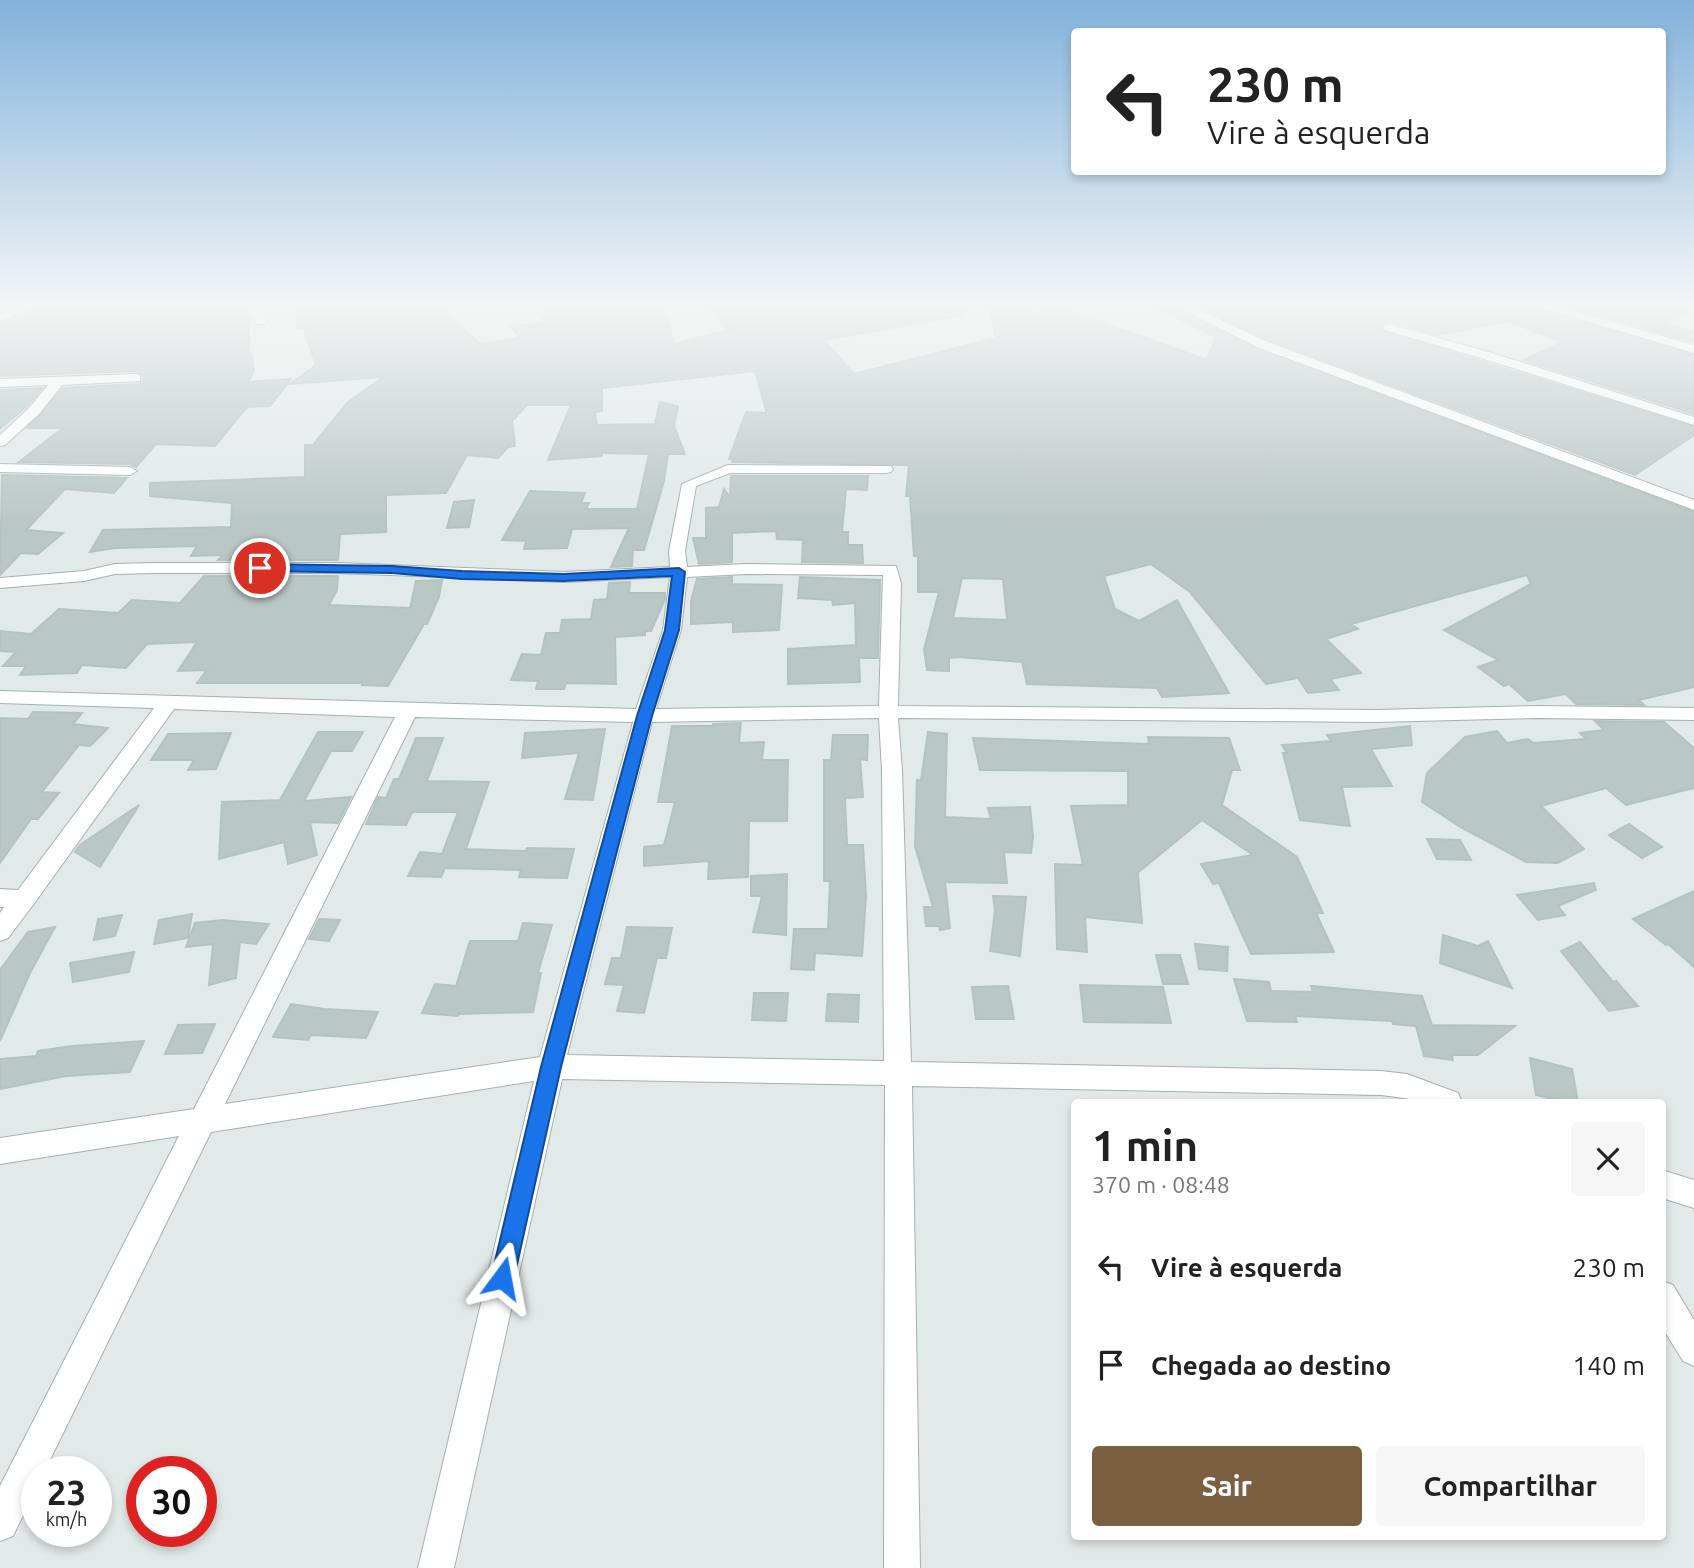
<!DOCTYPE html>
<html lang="pt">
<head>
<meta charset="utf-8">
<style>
	body { margin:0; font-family:Ubuntu,sans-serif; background:#f6f6f6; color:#222; height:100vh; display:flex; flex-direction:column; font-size:26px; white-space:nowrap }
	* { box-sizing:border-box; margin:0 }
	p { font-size:23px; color:#767676 }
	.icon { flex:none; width:38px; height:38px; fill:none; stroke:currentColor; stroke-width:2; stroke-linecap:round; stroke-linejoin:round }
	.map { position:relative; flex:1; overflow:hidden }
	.drawer { position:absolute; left:1071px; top:1099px; width:595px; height:441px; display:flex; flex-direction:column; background:#fff; border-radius:7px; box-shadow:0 4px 10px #0003 }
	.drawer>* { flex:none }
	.guide { position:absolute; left:1071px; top:28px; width:595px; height:147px; border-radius:7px; box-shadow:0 4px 10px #0003; background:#fff; color:#222; overflow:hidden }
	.speed { position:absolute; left:21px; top:1456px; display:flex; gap:14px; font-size:35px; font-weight:700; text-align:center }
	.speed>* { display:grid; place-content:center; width:91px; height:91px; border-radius:50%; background:#fff; box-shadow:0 4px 10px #0003; line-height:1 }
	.speed small { font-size:18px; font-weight:400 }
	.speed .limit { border:10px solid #d22; background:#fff; color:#111 }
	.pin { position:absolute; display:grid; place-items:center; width:60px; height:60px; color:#fff; margin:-30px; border:4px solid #fff; border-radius:50%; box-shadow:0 2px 7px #0007 }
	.me { position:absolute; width:77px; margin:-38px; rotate:13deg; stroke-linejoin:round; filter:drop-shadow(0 0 5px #0008) }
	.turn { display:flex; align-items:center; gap:24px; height:147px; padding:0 21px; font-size:32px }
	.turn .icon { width:91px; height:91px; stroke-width:2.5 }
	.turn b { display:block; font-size:49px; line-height:60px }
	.round { display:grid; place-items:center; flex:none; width:74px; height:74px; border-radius:7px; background:#f6f6f6 }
	.summary { display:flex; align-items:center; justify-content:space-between; height:119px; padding:0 21px }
	h1 { font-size:42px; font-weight:700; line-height:52px }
	.button { display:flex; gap:14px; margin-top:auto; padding:14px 21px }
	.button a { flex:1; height:80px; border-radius:7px; background:#7a5f40; color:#fff; font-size:28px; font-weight:700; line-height:80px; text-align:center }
	.button a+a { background:#f6f6f6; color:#222 }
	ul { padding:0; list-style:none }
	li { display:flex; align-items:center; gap:21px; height:98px; padding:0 21px }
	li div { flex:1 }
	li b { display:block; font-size:26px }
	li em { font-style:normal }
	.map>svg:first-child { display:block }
	.building { fill:#b9c7c5; stroke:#b4c3c1; stroke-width:2; fill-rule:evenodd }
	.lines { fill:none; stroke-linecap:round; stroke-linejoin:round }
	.minor-casing { stroke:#a4b1b1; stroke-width:2 }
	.minor { fill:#fff; fill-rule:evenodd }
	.route { fill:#1a73e8; stroke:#114b97; stroke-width:2 }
</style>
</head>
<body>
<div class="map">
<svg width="1694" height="1568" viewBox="0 0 1694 1568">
	<rect width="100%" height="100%" fill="#e1eae9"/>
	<g class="building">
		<polygon points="54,304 243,304 249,316 249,356 252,356 254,371 248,382 291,379 270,406 247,407 215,446 156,444 136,467 130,464 19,462 63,428 27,428 63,388 140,384 143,381 142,373 135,371 0,376 0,323"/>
		<path d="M295,304H435L480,344L520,338L511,326L546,323L536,314L583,304H663L674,344L729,330L706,304H963L964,315L824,340L854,374L996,338L989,304H1009L1036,314L1050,307L1076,313L1207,360L1216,337L1147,304H1170L1256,349L1694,512V687L1639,700L1644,705L1576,704L1566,694L1528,701L1509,684L1504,686L1478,667L1498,660L1444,630L1531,584L1527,575L1351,624L1358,629L1326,639L1361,673L1330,679L1339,690L1308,693L1298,678L1266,684L1190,592L1151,564L1104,576L1115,609L1139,621L1177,600L1229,693L1162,697L1157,688L1027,684L1022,662L958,657L949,658V671L927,670L924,649L939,592H918V556H914L910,496H906L909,465L732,462L733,459H729L746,412L767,413L755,371L602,388V411L595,412L597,425L655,424L660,402L678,406L674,426L685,454H668L664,481L644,550H633L632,566L611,567L629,528L572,529L567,548L524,549L526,541L502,540L530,491L585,493L581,503H589L586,509H637L649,454L602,453V456L548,460L571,405H527L512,421L515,446L508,447L498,458L467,455L446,493L386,495V532L340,534L338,560H218L223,555L191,556L197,546L115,548L90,552L103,530L231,527L232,503L150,496V483L305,477V445H313L347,403L383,377L290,384L316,365L304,328H298ZM962,578L1003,579L1007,620L953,618Z"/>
		<polygon points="1194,304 1527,304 1694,355 1694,414 1523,360 1563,342 1507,321 1437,335 1389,321 1383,324 1381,330 1694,427 1694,435 1635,475 1266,339"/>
		<polygon points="1558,304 1658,304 1690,313 1663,323 1694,332 1694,342"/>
		<polygon points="42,388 27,406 0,429 0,390"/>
		<polygon points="2,475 127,478 114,493 65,489 26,530 63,533 38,554 21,553 0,575"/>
		<polygon points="731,476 868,476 867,490 846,489 842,532 848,532 848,545 862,545 863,563 802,562 803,540 777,539 776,531 732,533 732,562 699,564 693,538 706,538 706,508 719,507 724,489 730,497"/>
		<polygon points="474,500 469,527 447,528 454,502"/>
		<polygon points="204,576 338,576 337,590 329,605 410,608 416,581 442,580 439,597 427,624 424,624 388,686 362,685 363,683 197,683 207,670 178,671 197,642 147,644 126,668 82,665 77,673 20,675 26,666 3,666 16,652 0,651 0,631 31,634 59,609 118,613 132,600 180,603"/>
		<polygon points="732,577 732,584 782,585 779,630 733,632 733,622 691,624 691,601 697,579"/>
		<polygon points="800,577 880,580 878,658 859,658 860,682 788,684 788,649 856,645 855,603 833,605 832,600 798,598"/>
		<polygon points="630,582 629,593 665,593 665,599 651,631 645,631 645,635 615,637 616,684 566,683 564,689 536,689 538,681 511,680 522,654 541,655 546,633 560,633 562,620 591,619 594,600 607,599 609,583"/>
		<polygon points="33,712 82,713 73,724 108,728 90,746 79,745 42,792 59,793 38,819 31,819 0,863 0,718 28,719"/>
		<polygon points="1595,721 1664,722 1694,748 1694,788 1626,805 1606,788 1541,806 1584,849 1558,863 1526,862 1462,828 1422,802 1427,773 1465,737 1497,731 1507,743 1528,739 1533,743 1586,739 1580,733 1604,730"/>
		<polygon points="741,723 739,743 764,742 762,760 788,760 787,821 749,821 748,877 708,879 709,861 644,866 644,847 664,845 675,802 658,802 672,726 713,726 713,724"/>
		<polygon points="1410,726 1412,745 1371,749 1392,786 1342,787 1350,826 1300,820 1283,753 1287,753 1282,745 1331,741 1327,735"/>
		<polygon points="605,729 593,800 565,799 579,753 522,758 525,733"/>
		<polygon points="318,732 363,732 352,751 331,751 304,801 351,797 338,823 310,822 317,855 288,864 284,842 219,859 222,802 280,800"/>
		<polygon points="928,732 947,734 945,817 991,819 988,808 1030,807 1033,837 1031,853 1004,852 1007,883 945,882 950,928 940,930 939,926 926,926 924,907 933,907 915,846 917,780 921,780"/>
		<polygon points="231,733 216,769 188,770 194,760 151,760 168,734"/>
		<polygon points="833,735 868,735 867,760 860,759 863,797 845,798 847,845 863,845 866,896 862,956 815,953 814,970 791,969 794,929 828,929 830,881 824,881 824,760 831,760"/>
		<polygon points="1148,737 1229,738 1240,770 1232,770 1222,805 1297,857 1323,913 1316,913 1334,952 1251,954 1219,883 1213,884 1201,864 1253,855 1202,820 1135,875 1138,874 1142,923 1085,917 1087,952 1057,949 1055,864 1083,865 1071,806 1128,805 1128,771 980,770 973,738 1149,744"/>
		<polygon points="416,738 443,738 427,781 489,782 466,849 526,851 527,848 574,849 567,878 519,877 521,870 445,868 441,877 408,876 420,852 442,854 458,812 412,812 406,825 366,824 378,797 386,798 394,779 399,779"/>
		<polygon points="139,805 100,867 75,852 80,845"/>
		<polygon points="1629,824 1662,847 1642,858 1609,835"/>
		<polygon points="1427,839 1460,840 1471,860 1437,859"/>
		<polygon points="787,874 786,935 753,932 762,896 751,896 751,876"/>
		<polygon points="1594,883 1596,890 1558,906 1565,915 1538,920 1517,895"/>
		<polygon points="1694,891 1694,967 1668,944 1666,945 1633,919"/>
		<polygon points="993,896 1026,897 1020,956 990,951 995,910"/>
		<polygon points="192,914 188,938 154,944 159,920"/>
		<polygon points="122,915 115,936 94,940 98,919"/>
		<polygon points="319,919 340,920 329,941 309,939"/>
		<polygon points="222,920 269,924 256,944 240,942 236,978 209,985 213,944 186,947 195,923"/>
		<polygon points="523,923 552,925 538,973 541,973 533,1012 459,1014 458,1016 422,1013 435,984 456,986 470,941 518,941"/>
		<polygon points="55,927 30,973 0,1041 0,970 28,932"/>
		<polygon points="627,927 672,928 666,958 657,958 644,1013 617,1011 624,985 605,984 612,958 621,958"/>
		<polygon points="1443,935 1478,946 1488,941 1512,988 1440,963"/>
		<polygon points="1580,942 1613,982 1616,981 1638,1006 1609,1011 1561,951"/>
		<polygon points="1195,944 1228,947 1227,971 1199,969"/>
		<polygon points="134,952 129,972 73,982 70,963"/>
		<polygon points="1156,955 1180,955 1188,984 1163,984"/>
		<polygon points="1234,979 1269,982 1271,991 1313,992 1311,986 1422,996 1432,1025 1515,1026 1478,1055 1452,1055 1453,1060 1424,1056 1416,1026 1393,1024 1392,1021 1295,1016 1297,1022 1247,1021"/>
		<polygon points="1080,985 1163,987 1171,1023 1084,1022"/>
		<polygon points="1008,986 1014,1019 976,1019 972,987"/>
		<polygon points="754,993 788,993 786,1021 752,1020"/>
		<polygon points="828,994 859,995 858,1022 826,1021"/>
		<polygon points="291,1004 324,1009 378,1012 366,1038 311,1035 308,1040 273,1037"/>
		<polygon points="215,1024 202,1053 165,1054 178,1025"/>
		<polygon points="144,1041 130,1072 66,1076 0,1089 0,1059 36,1056 38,1051 72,1046"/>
		<polygon points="1530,1058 1572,1069 1578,1102 1565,1102 1536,1095"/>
	</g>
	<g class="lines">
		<g class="minor-casing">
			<g id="minor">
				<polygon points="25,304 42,304 0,321 0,314"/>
				<polygon points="245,304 257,304 267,322 265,324 257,324"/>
				<polygon points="1172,304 1187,304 1265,341 1694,500 1694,510 1257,347"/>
				<polygon points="1529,304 1548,304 1694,345 1694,353"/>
				<polygon points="1388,324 1489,352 1694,417 1694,425 1481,358 1384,330 1384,326"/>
				<polygon points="135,374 140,375 140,381 62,385 39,414 5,445 0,446 0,435 29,408 48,385 0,387 0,379"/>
				<polygon points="0,464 130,467 137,471 130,475 0,472"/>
				<path d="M728,465L891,466L893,469L891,472L886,473H730L696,486L685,551L687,567L746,564L896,566L901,583L898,706L1375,710L1539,706L1694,708V720L1539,718L1375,722L898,718L902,770L911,1062L1381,1071L1407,1074L1458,1093L1462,1102C1434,1105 1409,1098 1381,1095L912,1086L920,1568H884L885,1085L562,1079L454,1568H418L534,1081L211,1132L44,1472H37V1487L13,1536L0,1541V1486L179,1136L0,1164V1138L194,1109L395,717L174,709L33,905L8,938L0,941V913L4,907H0V889L18,890L154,708L0,703V691L636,709L663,630L670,577L564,582L339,573H154L115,574L84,581L0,588V578L84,571L115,564L154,563H339L564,572L670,567L669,551L682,484ZM746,574L883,575L879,706L656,709L681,630L687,577ZM415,717L633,722L540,1057L225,1104ZM879,718L882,770L884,1061L567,1055L652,722Z"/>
				<polygon points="1662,1170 1694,1180 1694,1208 1662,1198"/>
				<polygon points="1662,1281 1673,1285 1694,1320 1694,1366 1683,1361 1662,1327"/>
			</g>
		</g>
		<use href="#minor" class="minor"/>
	</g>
	<linearGradient id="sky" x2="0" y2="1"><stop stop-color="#83b2dc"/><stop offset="0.58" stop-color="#f2f6f5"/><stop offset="1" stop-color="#f2f6f5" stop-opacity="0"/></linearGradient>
	<rect width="1694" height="524" fill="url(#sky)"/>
	<polygon class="route" points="260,564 392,566 462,571 564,574 679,568 685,572 679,630 652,716 561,1067 514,1278 511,1286 502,1289 494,1286 491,1278 541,1067 637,716 665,630 672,576 564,581 462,579 392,573 255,571 253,568"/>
</svg>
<div class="speed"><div>23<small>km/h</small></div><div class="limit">30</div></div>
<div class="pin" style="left:260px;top:568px;background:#d93025"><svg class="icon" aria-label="arrive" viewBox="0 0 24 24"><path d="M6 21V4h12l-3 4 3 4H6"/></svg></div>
<svg class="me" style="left:502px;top:1278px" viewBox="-20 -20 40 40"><path d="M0-17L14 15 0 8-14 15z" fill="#1a73e8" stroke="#fff" stroke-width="4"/></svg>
<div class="guide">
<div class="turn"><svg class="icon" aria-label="left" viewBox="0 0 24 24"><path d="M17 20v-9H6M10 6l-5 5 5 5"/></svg><div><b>230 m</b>Vire à esquerda</div></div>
</div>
<section class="drawer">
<div class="summary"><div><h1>1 min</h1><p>370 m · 08:48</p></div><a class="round"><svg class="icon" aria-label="close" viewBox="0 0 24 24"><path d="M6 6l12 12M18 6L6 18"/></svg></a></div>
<ul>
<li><svg class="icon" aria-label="left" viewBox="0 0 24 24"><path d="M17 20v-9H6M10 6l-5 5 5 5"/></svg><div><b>Vire à esquerda</b></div><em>230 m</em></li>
<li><svg class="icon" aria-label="arrive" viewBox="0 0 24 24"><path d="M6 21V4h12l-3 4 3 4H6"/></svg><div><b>Chegada ao destino</b></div><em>140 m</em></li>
</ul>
<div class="button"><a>Sair</a><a>Compartilhar</a></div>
</section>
</div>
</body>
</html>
